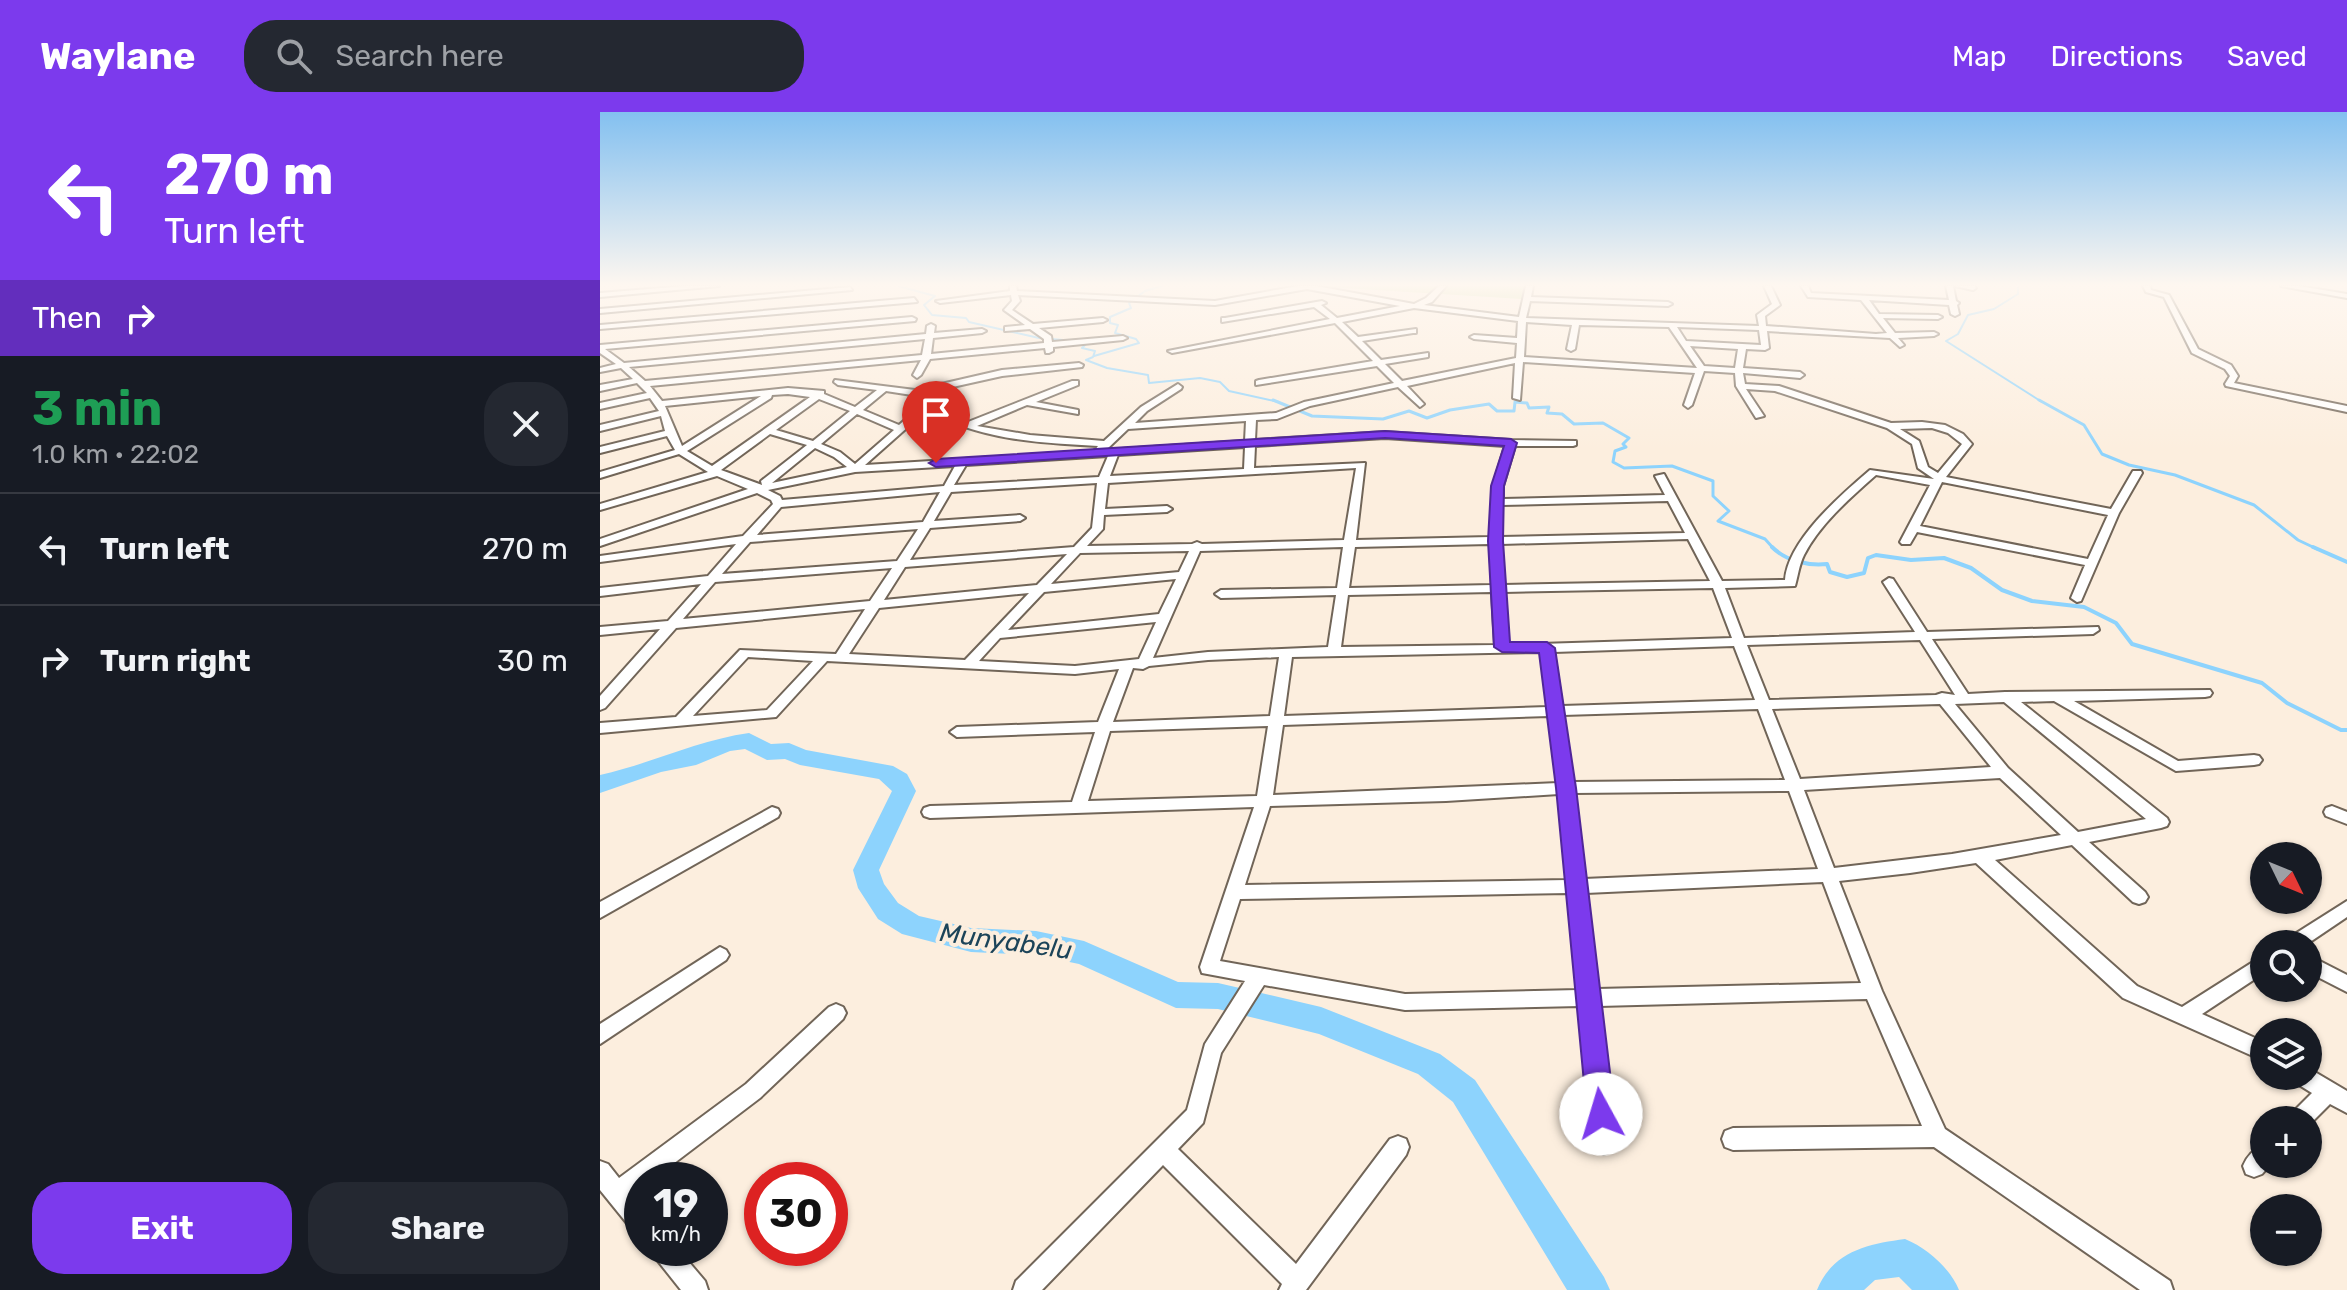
<!DOCTYPE html>
<html lang="en">
<head>
<meta charset="utf-8">
<style>
	body { margin:0; font-family:Rubik,sans-serif; background:#242831; color:#f1f3f6; height:100vh; display:flex; flex-direction:column; font-size:30px; white-space:nowrap }
	* { box-sizing:border-box; margin:0 }
	p { font-size:26px; color:#9ea1a6 }
	.icon { flex:none; width:44px; height:44px; fill:none; stroke:currentColor; stroke-width:2; stroke-linecap:round; stroke-linejoin:round }
	.map { position:relative; flex:1; overflow:hidden }
	.side { display:flex; flex-direction:column; background:#171b24; width:600px }
	.side>* { flex:none }
	.banner { background:#7c3aed; color:#fff; overflow:hidden }
	.needle { width:52px; rotate:133deg }
	.fabs { position:absolute; left:1650px; top:730px; display:grid; gap:16px }
	.fabs a { display:grid; place-items:center; width:72px; height:72px; border-radius:50%; background:#171b24; box-shadow:0 2px 6px #0004; font-size:40px }
	.speed { position:absolute; left:24px; top:1050px; display:flex; gap:16px; font-size:40px; font-weight:700; text-align:center }
	.speed>* { display:grid; place-content:center; width:104px; height:104px; border-radius:50%; background:#171b24; box-shadow:0 2px 6px #0004; line-height:1 }
	.speed small { font-size:20px; font-weight:400 }
	.speed .limit { border:12px solid #d22; background:#fff; color:#111 }
	.pin { position:absolute; display:grid; place-items:center; width:68px; height:68px; color:#fff; margin:-82px -34px; border-radius:50% 50% 50% 0; rotate:-45deg; box-shadow:0 0 8px #0007 }
	.pin .icon { rotate:45deg }
	.me { position:absolute; width:88px; margin:-44px; rotate:354deg; stroke-linejoin:round; filter:drop-shadow(0 0 6px #0008) }
	.turn { display:flex; align-items:center; gap:28px; height:168px; padding:0 32px; font-size:36px }
	.turn .icon { width:104px; height:104px; stroke-width:2.5 }
	.turn b { display:block; font-size:56px; line-height:68px }
	.then { display:flex; align-items:center; height:76px; padding:0 32px; background:#0003; gap:16px; font-size:30px }
	.round { display:grid; place-items:center; flex:none; width:84px; height:84px; border-radius:32px; background:#242831 }
	.headline { display:flex; align-items:center; justify-content:space-between; height:136px; padding:0 32px }
	h1 { font-size:48px; font-weight:700; line-height:60px; color:#1e9e55 }
	.button { display:flex; gap:16px; margin-top:auto; padding:16px 32px }
	.button a { flex:1; height:92px; border-radius:32px; background:#7c3aed; color:#fff; font-size:32px; font-weight:700; line-height:92px; text-align:center }
	.button a+a { background:#242831; color:#f1f3f6 }
	ul { padding:0; list-style:none }
	li { display:flex; align-items:center; gap:24px; height:112px; padding:0 32px; border-top:2px solid #363941 }
	li div { flex:1 }
	li b { display:block; font-size:30px }
	li em { font-style:normal }
	header { display:flex; align-items:center; gap:48px; box-sizing:border-box; height:112px; padding:0 40px; background:#7c3aed; color:#fff }
	header strong { font-size:38px }
	nav { display:flex; gap:44px; margin-inline-start:auto; font-size:28px }
	.search { width:560px; height:72px; background:#242831; display:flex; align-items:center; gap:20px; box-sizing:border-box; padding:0 28px; border-radius:32px; color:#9ea1a6; font-size:30px }
	main { display:flex; flex:1; min-height:0 }
	.map>svg:first-child { display:block }
	.green { fill:#c4db91 }
	.lines { fill:none; stroke-linecap:round; stroke-linejoin:round }
	.stream-far2 { stroke:#8dd3fd; stroke-width:2 }
	.stream-far1 { stroke:#8dd3fd; stroke-width:3 }
	.stream { stroke:#8dd3fd; stroke-width:4 }
	.river { fill:#8dd3fd; fill-rule:evenodd }
	.minor-casing { stroke:#716558; stroke-width:4 }
	.minor { fill:#fff; fill-rule:evenodd }
	.route { fill:#7c3aed; stroke:#51269a; stroke-width:2 }
	.labels { text-anchor:middle; stroke-width:8; stroke-linejoin:round; paint-order:stroke }
	.near-water-label { font-size:26px; font-style:italic; fill:#1c4459; stroke:#fceede }
</style>
</head>
<body>
<header>
<strong>Waylane</strong>
<div class="search"><svg class="icon" aria-label="search" viewBox="0 0 24 24"><circle cx="10" cy="10" r="6"/><path d="M15 15l6 6"/></svg>Search here</div>
<nav><a>Map</a><a>Directions</a><a>Saved</a></nav>
</header>
<main>
<section class="side">
<div class="banner">
<div class="turn"><svg class="icon" aria-label="left" viewBox="0 0 24 24"><path d="M17 20v-9H6M10 6l-5 5 5 5"/></svg><div><b>270 m</b>Turn left</div></div>
<div class="then">Then<svg class="icon" aria-label="right" viewBox="0 0 24 24"><path d="M7 20v-9h11M14 6l5 5-5 5"/></svg></div>
</div>
<div class="headline"><div><h1>3 min</h1><p>1.0 km · 22:02</p></div><a class="round"><svg class="icon" aria-label="close" viewBox="0 0 24 24"><path d="M6 6l12 12M18 6L6 18"/></svg></a></div>
<ul>
<li><svg class="icon" aria-label="left" viewBox="0 0 24 24"><path d="M17 20v-9H6M10 6l-5 5 5 5"/></svg><div><b>Turn left</b></div><em>270 m</em></li>
<li><svg class="icon" aria-label="right" viewBox="0 0 24 24"><path d="M7 20v-9h11M14 6l5 5-5 5"/></svg><div><b>Turn right</b></div><em>30 m</em></li>
</ul>
<div class="button"><a>Exit</a><a>Share</a></div>
</section>
<div class="map">
<svg width="1747" height="1178" viewBox="0 0 1747 1178">
	<rect width="100%" height="100%" fill="#fceede"/>
	<polygon class="green" points="711,174 927,174 922,187"/>
	<g class="lines">
		<g class="stream-far2">
			<polyline points="298,174 335,184 324,193 332,203 366,206 369,210 439,226 475,229"/>
			<polyline points="1418,175 1418,182 1394,197 1368,203 1358,222 1346,229 1442,290"/>
			<polyline points="483,230 487,231 482,236 495,239 493,245 486,248 507,256 548,263 549,271 600,266 620,270 629,279 679,290"/>
			<polyline points="494,244 539,231 536,227 515,221 518,213 510,211 510,205 531,196 529,191 545,179 562,174"/>
		</g>
		<g class="stream-far1">
			<polyline points="673,288 712,304 783,307 809,299 827,306 850,298 889,292 897,299 914,299 915,290 927,291 929,296 949,295 947,301 962,302 974,312 1003,311 1029,326 1023,332 1026,335 1015,339 1013,350 1024,356 1072,354 1113,369 1113,384 1129,399 1118,409 1165,427 1174,437"/>
			<polyline points="1439,288 1484,313 1502,342 1529,353 1575,363 1654,393 1698,428 1717,437"/>
		</g>
		<g class="stream">
			<path d="M1172,435C1186,449 1208,454 1227,452L1230,460L1247,465L1264,461L1268,446L1276,443L1311,448L1344,446L1371,456L1402,478L1432,489L1484,495L1516,511L1532,532L1662,571L1687,591L1741,618H1747"/>
			<polyline points="1713,435 1747,450"/>
		</g>
		<g class="river">
			<path d="M149,621L171,632L189,631L206,638L293,654L307,662L316,679L279,758L284,772L298,791L319,804L371,816L436,819L484,829L578,870L618,871L721,895L840,942L875,968L1004,1165L1010,1178H967L853,990L818,962L719,922L618,897L576,896L479,852L436,843L371,840L302,822L278,807L258,776L253,758L292,679L279,667L200,653L185,647L167,648L145,637L130,639L96,653L61,660L0,681V663C50,652 98,628 149,621Z"/>
			<path d="M1305,1127C1327,1136 1350,1156 1359,1178H1312L1299,1165L1275,1168L1264,1178H1217C1233,1139 1268,1132 1305,1127Z"/>
		</g>
		<g class="minor-casing">
			<g id="minor">
				<polygon points="85,174 119,174 0,185 0,181"/>
				<path d="M410,174H416L417,179L615,189L698,174H716L814,192L826,186L839,174H846L832,190L824,193L919,205L926,174H933L931,185L1068,190L1072,192L1068,194L930,189L926,206L1159,214L1157,203L1172,192L1164,174H1171L1180,193L1165,204L1166,214L1276,222L1287,221L1261,188L1208,185L1201,174H1208L1211,181L1349,188L1346,174H1353L1356,189L1359,191L1357,193L1359,202L1355,204L1351,202L1349,193L1269,188L1279,202L1338,203L1342,205L1338,207L1283,206L1295,221L1334,220L1338,222L1334,224L1298,226L1304,233L1300,235L1290,226L1167,219L1169,236L1165,238L1146,237L1143,256L1200,260L1204,263L1200,266L1143,261L1145,272L1179,274L1291,311L1322,310L1345,313L1363,322L1372,332L1346,365L1511,397L1533,359H1541L1542,361L1519,401L1481,489L1477,490L1471,486L1485,453L1317,420L1310,432H1302L1300,430L1330,373L1276,363C1250,386 1220,412 1204,443C1199,453 1198,464 1195,474L1125,476L1144,526L1315,520L1283,470L1289,466L1293,467L1327,520L1498,515L1499,518L1493,522L1332,527L1368,582L1405,580L1610,578L1612,581L1610,584L1605,585L1474,589L1578,649L1654,643L1659,644L1662,648L1659,652L1654,653L1576,659L1454,589L1421,590L1567,706L1569,710L1567,714L1561,716L1489,730L1545,780L1548,785L1545,790L1539,792L1533,790L1472,733L1395,748L1537,874L1582,895L1664,843V861L1602,902L1664,930V949L1523,886L1376,751L1310,761L1239,769L1282,879L1345,1017L1570,1169L1573,1178H1540L1334,1035L1133,1038L1125,1035L1122,1027L1125,1019L1133,1016L1322,1014L1267,887L999,894L1015,1031L1012,1039L1004,1042L996,1039L993,1031L980,894L805,898L664,873L621,941L603,1011L578,1037L696,1152L790,1027L798,1024L806,1027L809,1035L806,1043L706,1178H679L682,1172L563,1053L442,1178H413L416,1169L587,998L605,932L645,869L602,861L600,855L654,695L330,706L324,704L322,700L324,696L330,694L472,690L495,620L357,625L350,620L357,615L498,610L519,557L475,562L227,549L176,605L0,621V611L76,605L140,538L236,542L265,497L76,516L5,596L0,598V584L60,517L0,523V515L68,509L101,472L0,484V476L108,464L136,432L0,450V444L143,424L173,392L171,388L157,381L0,434V427L148,377L117,364L0,398V392L108,360L79,342L0,366V360L75,338L67,324L0,341V335L65,319L61,304L0,319V313L59,299L50,286L0,297V291L47,281L37,271L0,279V273L33,267L21,256L0,260V256L16,252L0,241V233L312,205L316,207L315,209L5,237L24,251L326,222L327,214L331,212L335,214L334,221L382,217L386,219L382,221L333,226L331,242L444,231V227L430,217L405,219V215L425,213L404,198L412,189L411,183L340,191L336,189L410,179ZM707,177L800,194L737,206L721,193L726,191L722,189L625,206H622V210L714,195L730,207L568,239L572,241L735,211L773,249L659,268L656,269V273L777,254L794,271L704,290L676,301L535,311L547,299L581,277L582,275L578,272L541,295L504,329L430,323L377,314L427,293L478,302V298L436,290L478,273V269H472L368,310L334,294L321,282L402,264L482,255L483,253L479,251L402,258L315,278L235,268L234,270L238,273L277,278L255,295L224,282V279L188,276L62,289L50,274L321,248L313,263L317,266L321,263L330,247L445,236L446,241H449L453,239V235L523,228L527,226L523,224L452,230L451,224L439,216L503,210L507,208L503,206L433,212L412,198L420,189L418,183L615,193ZM814,196L918,209L917,226L874,223L870,225L874,227L917,231L916,246L802,269L785,252L828,245V241L781,248L762,229L813,221H816V217L758,225L742,210ZM926,210L972,213L967,237L971,239L975,237L979,213L1069,215L1097,256L924,245ZM1077,215L1159,218L1161,233L1086,229ZM325,227L322,243L45,269L29,255ZM1090,234L1138,237L1135,256L1104,254ZM923,250L1095,261L1084,293L1088,296L1092,293L1104,259L1135,261L1136,274L1156,306L1164,304L1146,277L1175,279L1287,316L1312,332L1318,356L1334,367L1270,358C1242,382 1188,428 1185,468L1122,469L1064,362L1055,364L1065,383L903,387V374L915,334H973L976,333V329L911,328L785,320L655,328L656,308L677,307L710,294L798,275L820,295L824,292L807,274L915,251L913,286L920,288ZM286,279L312,283L322,293L299,313L263,298ZM188,282L210,285L112,354L87,339L171,286L172,283ZM161,284L82,334L65,294ZM219,287L250,299L213,329L176,318ZM327,298C379,328 440,331 498,334L494,339L265,353ZM257,302L294,318L255,352L240,340L221,332ZM646,309L645,329L506,338L528,317ZM1332,316L1348,321L1362,332L1338,361L1328,355L1319,329L1300,317ZM170,322L207,333L161,369L162,373L121,358ZM785,326L905,334L893,374L890,425L756,428L765,351L654,356L655,334ZM645,335L644,357L510,364L518,343ZM215,336L234,345L247,355L172,371ZM508,344L499,365L354,373L366,353ZM355,354L344,374L182,388L180,384L168,378L255,360ZM756,356L744,428L602,432L597,430L592,432L487,434L503,417L504,403L567,400L572,397L567,394L505,397L508,371ZM1342,370L1508,403L1488,447L1320,414ZM497,371L492,416L474,435L310,448L330,416L420,409L425,406L420,403L334,409L351,380ZM340,380L323,410L157,423L181,395ZM1068,389L1085,421L901,425L902,393ZM318,417L297,449L122,462L150,430ZM1088,427L1110,469L904,473L901,432ZM890,432L892,473L749,476L755,435ZM743,435L737,476L621,478L615,482L621,486L736,483L728,535L608,540L553,546L600,439ZM589,439L579,460L451,472L480,441ZM467,442L437,473L284,488L305,455ZM292,456L270,489L83,507L115,470ZM576,467L559,502L408,518L444,480ZM1113,476L1132,526L908,533L904,480ZM892,480L895,533L741,535L748,483ZM429,481L365,548L249,542L279,496ZM556,510L539,547L475,554L379,549L400,526ZM1320,528L1355,583L1342,581L1336,583L1169,588L1147,533ZM1134,534L1155,588L962,594L954,540ZM941,540L948,595L684,604L692,545ZM148,545L213,549L167,598L93,604ZM679,545L670,604L513,610L533,556L543,557L549,554L608,548ZM1404,590L1546,707L1478,720L1408,656L1355,592ZM1340,592L1391,655L1200,667L1172,597ZM1158,597L1185,668L973,670L963,603ZM949,604L958,671L673,683L683,613ZM668,614L657,684L488,689L510,619ZM1400,666L1461,723L1352,742L1234,756L1204,678ZM1189,679L1218,757L984,767L974,681ZM959,682L967,768L645,773L670,694L846,689ZM1223,770L1261,871L997,877L986,781ZM969,781L978,878L805,882L620,849L640,787Z"/>
				<polygon points="1355,174 1375,174 1376,176 1373,178"/>
				<polygon points="1543,174 1550,174 1551,178 1569,183 1598,237 1631,253 1638,264 1634,271 1747,294 1747,300 1626,274 1625,272 1630,264 1625,257 1592,241 1564,185 1546,180"/>
				<polygon points="1681,174 1699,174 1747,182 1747,186"/>
				<polygon points="250,175 252,178 0,201 0,197"/>
				<polygon points="314,186 317,190 0,217 0,213"/>
				<polygon points="1732,694 1747,700 1747,712 1726,704 1724,700 1726,696"/>
				<polygon points="172,695 178,697 180,701 178,705 0,806 0,790"/>
				<polygon points="1747,789 1747,805 1707,832 1684,832 1687,827"/>
				<polygon points="120,835 126,838 129,843 126,848 0,932 0,912"/>
				<polygon points="1708,843 1747,863 1747,880 1708,860"/>
				<polygon points="236,892 243,895 246,901 243,907 160,986 52,1068 42,1068 42,1076 33,1083 42,1094 42,1123 34,1120 0,1078 0,1049 8,1052 19,1066 146,972 229,895"/>
				<polygon points="1708,956 1747,979 1747,1001 1730,992 1708,1014 1708,1008 1688,1008 1692,1001 1712,981 1696,971 1693,964 1708,964"/>
				<path d="M1664,1033V1052H1671L1662,1062L1654,1065L1646,1062L1643,1054C1647,1044 1654,1037 1664,1033Z"/>
				<polygon points="50,1136 77,1136 105,1169 108,1178 81,1178 54,1144"/>
			</g>
		</g>
		<use href="#minor" class="minor"/>
	</g>
	<linearGradient id="sky" x2="0" y2="1"><stop stop-color="#83c0f0"/><stop offset="0.51" stop-color="#fef7f0"/><stop offset="1" stop-color="#fef7f0" stop-opacity="0"/></linearGradient>
	<rect width="1747" height="339" fill="url(#sky)"/>
	<polygon class="route" points="785,319 911,327 917,331 904,374 903,429 910,530 947,530 955,536 976,676 1015,1002 1010,1012 1001,1016 991,1012 987,1002 956,676 939,541 902,540 894,535 888,429 891,374 904,334 785,326 336,355 329,351 336,347"/>
	<g class="labels">
		<g class="near-water-label">
			<text transform="translate(406 829) rotate(8)" y="9">Munyabelu</text>
		</g>
	</g>
</svg>
<div class="fabs">
<a><svg class="needle" viewBox="-14 -14 28 28"><path d="M0-13l5 13h-10z" fill="#e53935"/><path d="M0 13l5-13h-10z" fill="#9ea1a6"/></svg></a>
<a><svg class="icon" aria-label="search" viewBox="0 0 24 24"><circle cx="10" cy="10" r="6"/><path d="M15 15l6 6"/></svg></a>
<a><svg class="icon" aria-label="layers" viewBox="0 0 24 24"><path d="M12 4l9 5-9 5-9-5zM3 14l9 5 9-5"/></svg></a>
<a>+</a>
<a>−</a>
</div>
<div class="speed"><div>19<small>km/h</small></div><div class="limit">30</div></div>
<div class="pin" style="left:336px;top:351px;background:#d93025"><svg class="icon" aria-label="arrive" viewBox="0 0 24 24"><path d="M6 21V4h12l-3 4 3 4H6"/></svg></div>
<svg class="me" style="left:1001px;top:1002px" viewBox="-20 -20 40 40"><circle r="19" fill="#fff"/><path d="M0-13L10 11 0 6-10 11z" fill="#7c3aed"/></svg>
</div>
</main>
</body>
</html>
